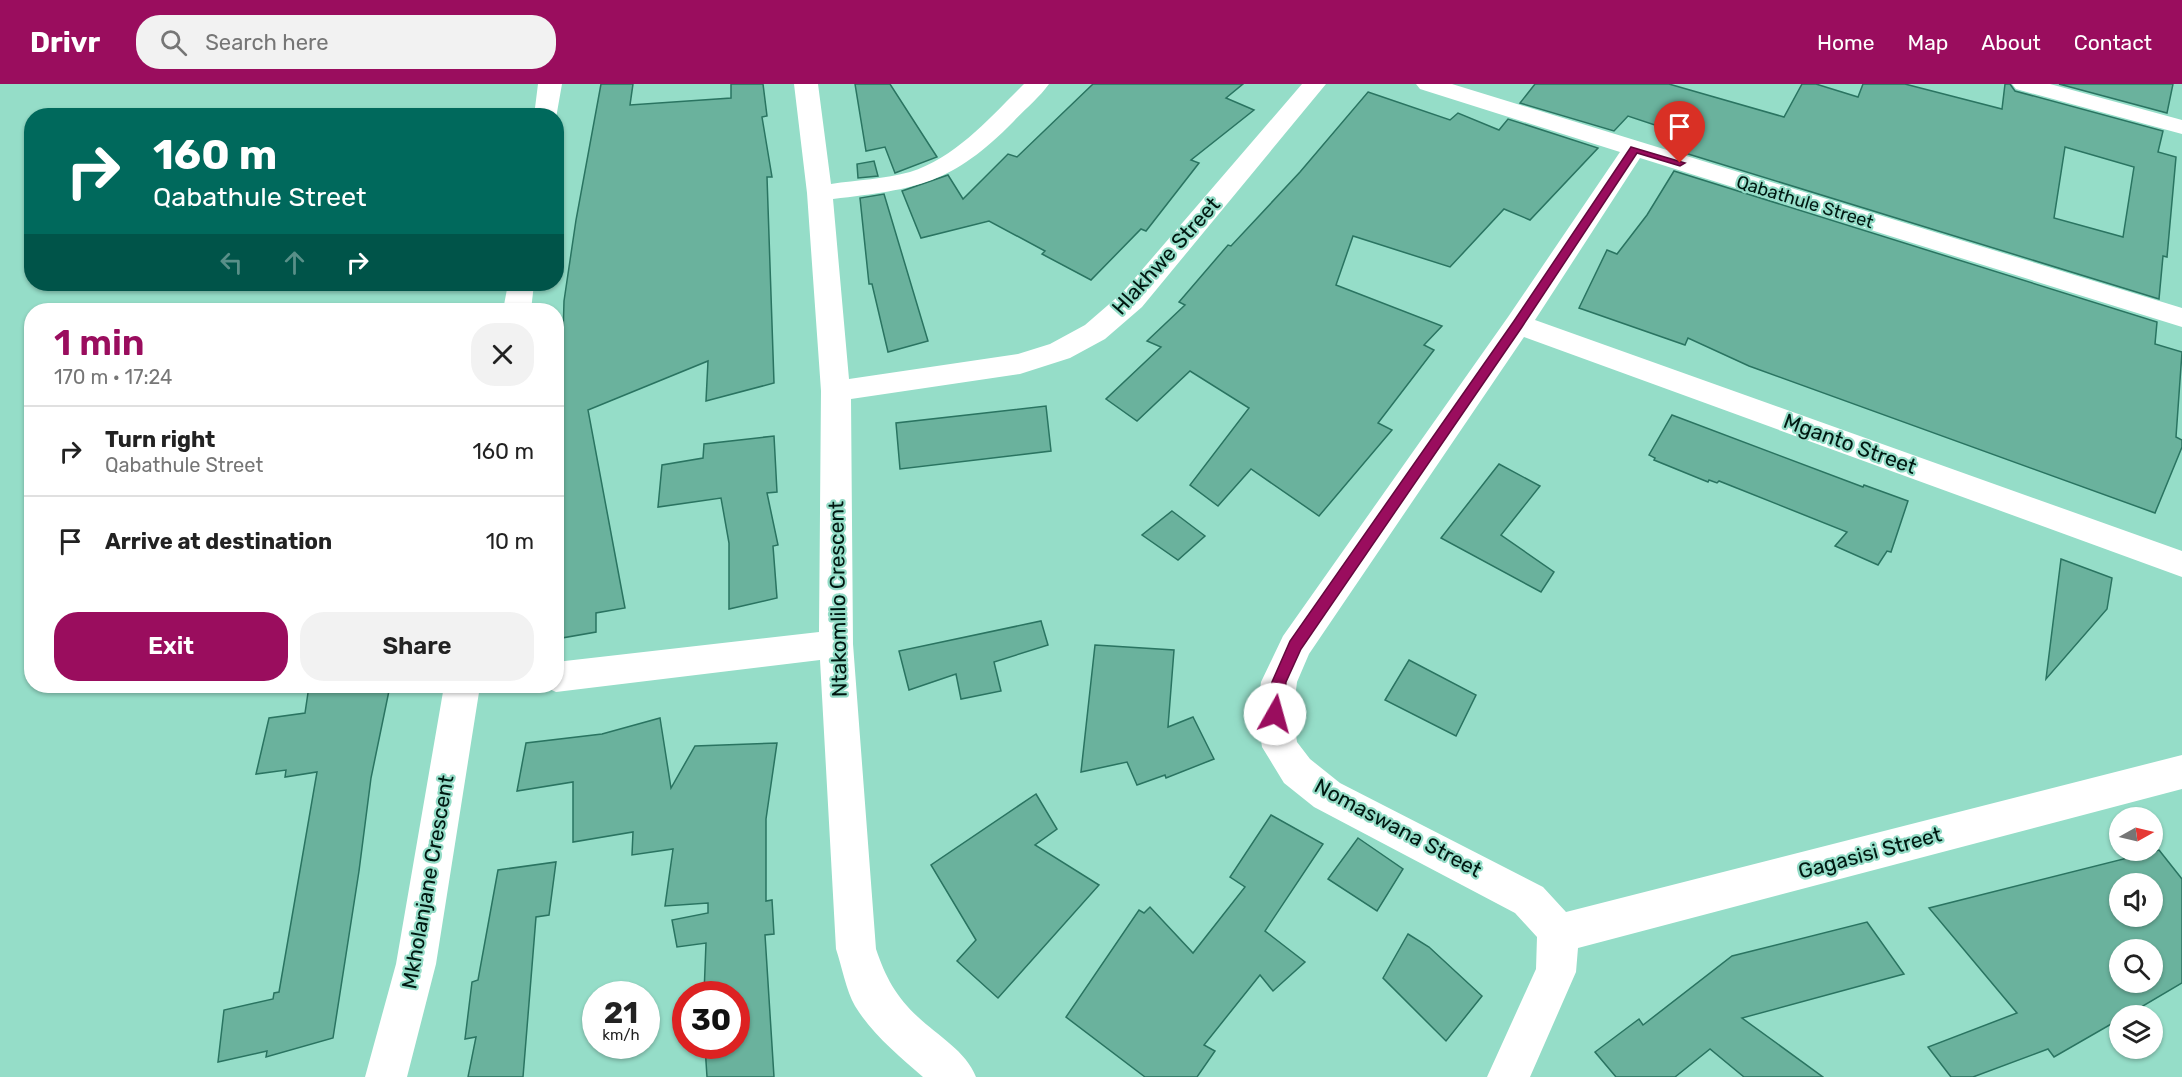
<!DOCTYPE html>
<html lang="en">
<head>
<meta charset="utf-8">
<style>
	body { margin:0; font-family:Rubik,sans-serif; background:#f2f2f2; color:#222; height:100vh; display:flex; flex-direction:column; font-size:22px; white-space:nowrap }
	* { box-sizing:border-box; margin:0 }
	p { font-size:20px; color:#767676 }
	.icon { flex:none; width:33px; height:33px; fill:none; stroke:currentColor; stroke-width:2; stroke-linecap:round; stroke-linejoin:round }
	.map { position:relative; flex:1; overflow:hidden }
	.sheet { position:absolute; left:24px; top:219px; width:540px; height:390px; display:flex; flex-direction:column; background:#fff; border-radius:24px; box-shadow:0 2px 4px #0004 }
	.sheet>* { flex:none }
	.guide { position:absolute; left:24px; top:24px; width:540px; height:183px; border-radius:24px; box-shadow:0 2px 4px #0004; background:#00695c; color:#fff; overflow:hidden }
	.needle { width:39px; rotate:82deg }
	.fabs { position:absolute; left:2109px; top:723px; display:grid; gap:12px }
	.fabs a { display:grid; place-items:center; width:54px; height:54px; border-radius:50%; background:#fff; box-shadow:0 2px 4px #0004; font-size:30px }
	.speed { position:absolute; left:582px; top:897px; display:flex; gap:12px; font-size:30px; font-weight:700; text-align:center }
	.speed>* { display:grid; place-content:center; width:78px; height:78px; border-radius:50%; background:#fff; box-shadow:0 2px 4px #0004; line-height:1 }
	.speed small { font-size:15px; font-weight:400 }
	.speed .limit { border:9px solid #d22; background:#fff; color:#111 }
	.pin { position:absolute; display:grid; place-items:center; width:51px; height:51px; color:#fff; margin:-62px -26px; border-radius:50% 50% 50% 0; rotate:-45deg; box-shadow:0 0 6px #0007 }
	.pin .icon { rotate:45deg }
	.me { position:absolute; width:66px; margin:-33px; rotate:7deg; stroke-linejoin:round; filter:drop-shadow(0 0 4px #0008) }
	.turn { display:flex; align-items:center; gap:21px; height:126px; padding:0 30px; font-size:27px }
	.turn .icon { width:78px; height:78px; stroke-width:2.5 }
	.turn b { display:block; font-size:42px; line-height:51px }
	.lanes { display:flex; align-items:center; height:57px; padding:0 30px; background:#0003; justify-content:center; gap:30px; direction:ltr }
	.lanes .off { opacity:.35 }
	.round { display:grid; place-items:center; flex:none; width:63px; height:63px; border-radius:24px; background:#f2f2f2 }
	.headline { display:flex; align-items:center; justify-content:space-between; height:102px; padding:0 30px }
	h1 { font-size:36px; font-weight:600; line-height:45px; color:#9a0d5e }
	.cta { display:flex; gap:12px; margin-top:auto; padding:12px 30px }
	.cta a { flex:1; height:69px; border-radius:24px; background:#9a0d5e; color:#fff; font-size:24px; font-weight:600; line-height:69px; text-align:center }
	.cta a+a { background:#f2f2f2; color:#222 }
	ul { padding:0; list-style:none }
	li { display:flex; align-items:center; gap:18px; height:90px; padding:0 30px; border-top:2px solid #e0e0e0 }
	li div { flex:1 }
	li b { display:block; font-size:22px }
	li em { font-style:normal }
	header { display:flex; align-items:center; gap:36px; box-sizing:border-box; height:84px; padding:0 30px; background:#9a0d5e; color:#fff }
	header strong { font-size:28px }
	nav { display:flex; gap:33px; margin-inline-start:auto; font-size:21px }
	.search { width:420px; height:54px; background:#f2f2f2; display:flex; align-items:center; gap:15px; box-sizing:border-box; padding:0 21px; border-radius:24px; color:#767676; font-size:22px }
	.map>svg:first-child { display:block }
	.building { fill:#6ab29d; stroke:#2a7461; stroke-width:1.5; fill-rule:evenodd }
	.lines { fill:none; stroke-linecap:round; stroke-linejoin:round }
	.minor { fill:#fff; fill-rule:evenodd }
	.route { fill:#9a0d5e; stroke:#64083d; stroke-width:1.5 }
	.labels { text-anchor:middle; stroke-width:4.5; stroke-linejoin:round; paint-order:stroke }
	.far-street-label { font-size:18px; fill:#001811; stroke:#95ddc8 }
	.street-label { font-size:21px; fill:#001811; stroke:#95ddc8 }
</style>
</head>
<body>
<header>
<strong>Drivr</strong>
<div class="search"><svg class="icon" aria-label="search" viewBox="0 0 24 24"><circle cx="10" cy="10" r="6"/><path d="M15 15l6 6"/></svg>Search here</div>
<nav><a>Home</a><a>Map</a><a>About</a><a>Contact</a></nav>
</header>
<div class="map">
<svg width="2182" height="993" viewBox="0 0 2182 993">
	<rect width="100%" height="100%" fill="#95ddc8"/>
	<g class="building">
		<polygon points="601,0 633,0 630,21 731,14 731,0 763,0 767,32 762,33 772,93 767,93 774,299 706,317 708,277 588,326 625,524 596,529 596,548 556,555 556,252 563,252 564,217 576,136"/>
		<polygon points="855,0 890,0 937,73 895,89 885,63 866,67"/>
		<polygon points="1093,0 1243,0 1226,14 1254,26 1191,76 1199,79 1146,147 1141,145 1091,196 1042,170 1045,167 989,137 921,154 902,107 948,91 963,115 1008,70 1017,73"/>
		<path d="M1535,0H1669L1784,33L1802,0H1816L1858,13L1863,0H1905L2002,25L2005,0H2010L2015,7L2163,47L2158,68L2176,73L2167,173L2163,172L2159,215L1685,69L1694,54L1628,32L1614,47L1520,19ZM2065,63L2134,83L2123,153L2054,134Z"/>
		<polygon points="2059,0 2173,0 2167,29"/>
		<polygon points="1368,8 1450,36 1458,29 1499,46 1508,35 1598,64 1530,136 1504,125 1450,183 1353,152 1336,201 1442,242 1424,261 1434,266 1378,339 1392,346 1319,432 1251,385 1218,422 1190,401 1249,324 1190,287 1137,337 1106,315 1161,263 1147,257 1185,221 1179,218 1228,161 1231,162 1300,88"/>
		<polygon points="874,77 878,92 858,94 857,80"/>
		<polygon points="1674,87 2157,238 2155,260 2182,268 2176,353 2182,356 2182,363 2155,429 1749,282 1688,254 1685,261 1579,224 1607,166 1617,170 1647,131"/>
		<polygon points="884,110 928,257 888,268 872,200 869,200 860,114"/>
		<polygon points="1046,322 1051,367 900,385 896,339"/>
		<polygon points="1672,331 1863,403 1864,401 1908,417 1891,468 1887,467 1878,481 1835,462 1847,448 1719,397 1717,399 1709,396 1708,398 1654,376 1655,374 1649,371"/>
		<polygon points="774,352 777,408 767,409 778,461 773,462 777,514 729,525 729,459 721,414 658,423 662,381 703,374 704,360"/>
		<polygon points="1499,380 1540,402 1501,451 1554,488 1541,508 1441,454"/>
		<polygon points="1172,427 1205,452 1178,476 1142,451"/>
		<polygon points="2061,475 2112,494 2107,525 2046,595"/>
		<polygon points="1041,537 1048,561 994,578 1001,607 961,615 956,590 909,606 899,567"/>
		<polygon points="1095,561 1174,566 1168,643 1193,633 1214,675 1166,694 1165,691 1137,701 1127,678 1081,688"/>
		<polygon points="1409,576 1476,611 1456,652 1385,616"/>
		<polygon points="309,602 390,602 371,694 359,787 333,954 266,973 267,967 218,978 224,926 273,915 274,909 279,908 317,688 285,693 286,686 256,690 269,634 305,629"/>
		<polygon points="660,634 671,704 695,662 777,659 766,735 766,817 772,816 774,850 765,851 774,993 707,993 705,962 736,962 736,910 704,910 706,859 677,863 672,836 708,829 708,819 665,822 673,765 632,771 633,748 573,758 573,698 517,707 526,659 602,650"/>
		<polygon points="1036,710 1057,745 1035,761 1099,801 998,914 957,877 976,856 931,781"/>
		<polygon points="1271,731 1323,760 1265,847 1305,878 1273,907 1260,891 1204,961 1215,967 1197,993 1145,993 1066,933 1139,826 1144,829 1150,823 1193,869 1245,803 1230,793"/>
		<polygon points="1358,754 1403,785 1377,827 1328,795"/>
		<path d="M2159,766L2182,795V899L2126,932H2120V935L2054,973L2048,965L1973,993H1951L1928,963L2017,929L1929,824ZM2120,800H2152V832H2120ZM2120,866H2152V898H2120Z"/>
		<polygon points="556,778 549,831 536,833 523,993 468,993 476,953 465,955 472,898 478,896 498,786"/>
		<polygon points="1867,838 1904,890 1742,934 1823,993 1744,993 1710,965 1675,993 1616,993 1595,968 1639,935 1643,941 1732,872"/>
		<polygon points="1408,850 1429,863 1482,912 1446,957 1383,894"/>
	</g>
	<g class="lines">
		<g class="minor">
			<polygon points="538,0 562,0 556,34 556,32 534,32"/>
			<path d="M794,0H818L831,100C857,96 885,95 910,88C957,73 990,33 1024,0H1049C1039,14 1025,25 1014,37C952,100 918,105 833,115L849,295L1018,270L1050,260L1085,241L1122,209L1302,0H1326L1142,223L1105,255L1070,274L1020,290L851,315L853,560L876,865C885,892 896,913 918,933C938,952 966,967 976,993H923C899,972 872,950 855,922C846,906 842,883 836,865L820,576L556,608L543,602H556V578L819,548L821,307L807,109Z"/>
			<polygon points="1416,0 1452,0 2182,224 2182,243 1640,74 1535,236 2182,467 2182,493 1524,253 1309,570 1297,598 1293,630 1297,658 1310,675 1340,699 1543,803 1566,828 2182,671 2182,705 1578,864 1576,888 1530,993 1487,993 1536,885 1537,853 1515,829 1314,723 1284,699 1262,663 1257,630 1261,598 1283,552 1508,233 1620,68 1420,5"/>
			<polygon points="2012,0 2050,0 2182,36 2182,50 2016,5"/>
			<polygon points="508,200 534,200 531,226 503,226"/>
			<polygon points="444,602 480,602 436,880 407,993 365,993 396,880"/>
		</g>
	</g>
	<polygon class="route" points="1631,63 1685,79 1680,82 1637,69 1522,243 1301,565 1286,598 1283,630 1280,635 1270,635 1268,630 1272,598 1290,557 1514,237"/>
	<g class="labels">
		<g class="far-street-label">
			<text transform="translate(1805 118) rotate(17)" y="6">Qabathule Street</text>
		</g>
		<g class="street-label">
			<text transform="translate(1166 172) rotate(-48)" y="7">Hlakhwe Street</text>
			<text transform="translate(1850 360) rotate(20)" y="7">Mganto Street</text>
			<text transform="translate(838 515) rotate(-91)" y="7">Ntakomlilo Crescent</text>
			<text transform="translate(1398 744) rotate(28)" y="7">Nomaswana Street</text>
			<text transform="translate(1870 769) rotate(-15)" y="7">Gagasisi Street</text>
			<text transform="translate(428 798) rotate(-80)" y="7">Mkholanjane Crescent</text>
		</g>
	</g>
</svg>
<div class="fabs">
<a><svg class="needle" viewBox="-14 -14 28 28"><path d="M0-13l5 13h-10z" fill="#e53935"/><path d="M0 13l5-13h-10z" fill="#767676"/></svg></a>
<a><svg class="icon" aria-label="sound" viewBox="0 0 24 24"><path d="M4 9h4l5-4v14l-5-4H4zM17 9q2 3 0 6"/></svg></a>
<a><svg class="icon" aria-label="search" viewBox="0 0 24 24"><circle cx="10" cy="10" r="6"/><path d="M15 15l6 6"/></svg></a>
<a><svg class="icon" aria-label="layers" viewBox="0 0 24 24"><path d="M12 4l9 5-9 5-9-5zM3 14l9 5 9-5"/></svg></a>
</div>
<div class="speed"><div>21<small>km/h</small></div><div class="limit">30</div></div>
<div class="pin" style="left:1680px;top:79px;background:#d93025"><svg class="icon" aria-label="arrive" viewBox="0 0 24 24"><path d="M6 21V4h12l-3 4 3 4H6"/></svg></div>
<svg class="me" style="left:1275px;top:630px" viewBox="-20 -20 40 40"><circle r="19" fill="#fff"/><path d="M0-13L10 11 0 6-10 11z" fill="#9a0d5e"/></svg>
<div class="guide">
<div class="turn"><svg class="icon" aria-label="right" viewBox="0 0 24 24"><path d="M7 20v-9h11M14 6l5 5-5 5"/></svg><div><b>160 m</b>Qabathule Street</div></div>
<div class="lanes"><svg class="icon off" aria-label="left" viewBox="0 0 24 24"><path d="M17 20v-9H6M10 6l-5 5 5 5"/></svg><svg class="icon off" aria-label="ahead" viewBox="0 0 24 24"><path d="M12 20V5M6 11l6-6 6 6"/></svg><svg class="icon" aria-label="right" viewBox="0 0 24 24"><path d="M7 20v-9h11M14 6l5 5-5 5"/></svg></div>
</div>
<section class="sheet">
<div class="headline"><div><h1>1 min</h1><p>170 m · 17:24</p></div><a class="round"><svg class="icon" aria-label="close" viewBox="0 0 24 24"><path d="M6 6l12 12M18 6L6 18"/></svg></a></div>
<ul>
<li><svg class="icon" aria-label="right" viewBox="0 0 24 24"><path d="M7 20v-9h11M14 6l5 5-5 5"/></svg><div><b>Turn right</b><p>Qabathule Street</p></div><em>160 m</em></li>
<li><svg class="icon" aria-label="arrive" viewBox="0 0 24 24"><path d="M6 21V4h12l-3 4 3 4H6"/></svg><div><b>Arrive at destination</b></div><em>10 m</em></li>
</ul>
<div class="cta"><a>Exit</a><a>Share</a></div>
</section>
</div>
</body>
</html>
